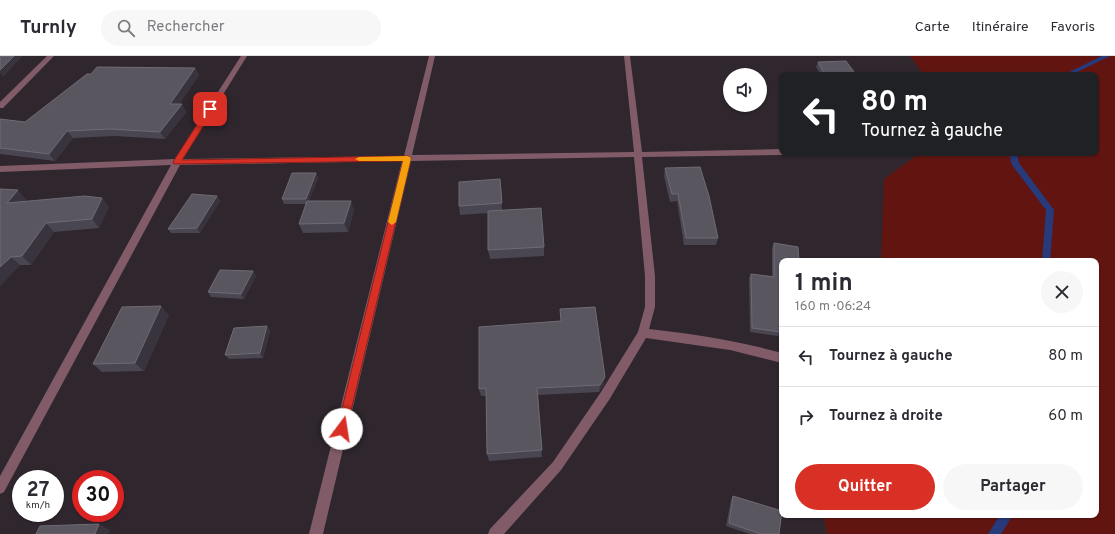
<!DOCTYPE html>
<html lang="fr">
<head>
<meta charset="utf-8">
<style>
	body { margin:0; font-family:Overpass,sans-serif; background:#f7f7f7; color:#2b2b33; height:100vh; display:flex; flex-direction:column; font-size:15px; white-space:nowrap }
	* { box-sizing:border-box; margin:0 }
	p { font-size:13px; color:#7c7c81 }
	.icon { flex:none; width:22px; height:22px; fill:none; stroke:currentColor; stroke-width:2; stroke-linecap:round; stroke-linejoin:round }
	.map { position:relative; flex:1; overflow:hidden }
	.details { position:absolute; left:779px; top:202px; width:320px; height:260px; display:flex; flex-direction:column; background:#fff; border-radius:8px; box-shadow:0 1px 3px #0004 }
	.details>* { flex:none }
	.hud { position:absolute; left:779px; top:16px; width:320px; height:84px; border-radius:8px; box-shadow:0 1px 3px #0004; background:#202124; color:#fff; overflow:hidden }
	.tools { position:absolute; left:723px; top:12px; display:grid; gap:8px }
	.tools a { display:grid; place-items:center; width:44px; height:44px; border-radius:50%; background:#fff; box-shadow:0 1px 3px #0004; font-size:20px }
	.speed { position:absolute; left:12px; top:414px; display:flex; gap:8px; font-size:20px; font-weight:700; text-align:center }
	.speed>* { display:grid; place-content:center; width:52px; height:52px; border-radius:50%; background:#fff; box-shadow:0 1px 3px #0004; line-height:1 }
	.speed small { font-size:10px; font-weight:400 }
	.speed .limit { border:6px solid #d22; background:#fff; color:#111 }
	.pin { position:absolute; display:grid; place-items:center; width:34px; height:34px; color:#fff; margin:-17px; border-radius:8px; box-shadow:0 2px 6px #0006 }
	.me { position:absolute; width:44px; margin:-22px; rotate:14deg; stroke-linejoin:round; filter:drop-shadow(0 0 3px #0008) }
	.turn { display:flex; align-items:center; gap:14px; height:84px; padding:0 16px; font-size:18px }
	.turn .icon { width:52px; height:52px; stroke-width:2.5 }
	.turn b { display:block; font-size:28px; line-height:34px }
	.round { display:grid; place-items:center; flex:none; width:42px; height:42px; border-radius:21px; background:#f7f7f7 }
	.overview { display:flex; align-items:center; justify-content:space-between; height:68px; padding:0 16px }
	h1 { font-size:24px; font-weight:700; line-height:30px }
	.button { display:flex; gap:8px; margin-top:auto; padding:8px 16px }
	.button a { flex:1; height:46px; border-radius:24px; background:#d93025; color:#fff; font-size:16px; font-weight:700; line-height:46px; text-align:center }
	.button a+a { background:#f7f7f7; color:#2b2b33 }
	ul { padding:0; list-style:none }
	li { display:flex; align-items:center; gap:12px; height:60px; padding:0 16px; border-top:1px solid #e1e1e2 }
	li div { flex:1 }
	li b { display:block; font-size:15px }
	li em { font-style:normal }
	header { display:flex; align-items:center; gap:24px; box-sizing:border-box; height:56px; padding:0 20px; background:#fff; border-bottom:1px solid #e1e1e2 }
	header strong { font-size:19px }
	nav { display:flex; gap:22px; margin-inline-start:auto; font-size:14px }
	.search { width:280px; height:36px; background:#f7f7f7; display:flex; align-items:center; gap:10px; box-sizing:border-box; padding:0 14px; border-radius:22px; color:#7c7c81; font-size:15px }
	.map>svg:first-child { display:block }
	.green { fill:#621510 }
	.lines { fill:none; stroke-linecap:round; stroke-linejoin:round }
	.stream { fill:#263a7c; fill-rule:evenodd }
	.street { fill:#815c68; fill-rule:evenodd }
	.wall { fill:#494651 }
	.shaded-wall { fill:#38333c }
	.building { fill:#5a5660; stroke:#6f6b74 }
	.route { fill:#d93025; stroke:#8d1f18 }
	.slow { fill:#f59e0b }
</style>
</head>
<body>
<header>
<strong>Turnly</strong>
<div class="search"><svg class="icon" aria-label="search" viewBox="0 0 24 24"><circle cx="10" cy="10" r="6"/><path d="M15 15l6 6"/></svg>Rechercher</div>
<nav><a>Carte</a><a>Itinéraire</a><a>Favoris</a></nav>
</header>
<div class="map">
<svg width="1115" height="478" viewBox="0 0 1115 478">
	<rect width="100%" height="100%" fill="#2f262e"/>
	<polygon class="green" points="910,0 1115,0 1115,478 827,478 823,459 1096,459 1096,205 881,205 884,123 920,97 1096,97 1096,19 924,19"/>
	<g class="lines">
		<g class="stream">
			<polygon points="1102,0 1110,0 1071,19 1063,19"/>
			<polygon points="1009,97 1017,97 1019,107 1054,154 1050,205 1042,205 1046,154 1012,109"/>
			<polygon points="1000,459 1013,459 1001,478 988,478"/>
		</g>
		<g class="street">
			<polygon points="47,0 54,0 3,52 0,52 0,46"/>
			<path d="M241,0H247L183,103L404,100L429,0H435L412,99L634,96L624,0H630L642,96L782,93V97H785L782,99L642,101L655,220V251L649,273C694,278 738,285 782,297V307L730,294L646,282L609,344L561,414L504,478H488L490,473L553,406L601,336L638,276L645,251V220L634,101L411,105L323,478H309L402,105L180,109L4,436L0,438V420L171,109L0,116V110L175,103Z"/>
		</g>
	</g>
	<g class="wall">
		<polygon points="818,6 852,19 821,19 816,11"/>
		<polygon points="195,12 199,19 179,48 186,56 165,83 115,80 73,82 55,105 0,98 0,63 25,66 91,18"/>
		<polygon points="665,112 718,182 716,189 684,189 677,145 670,146 664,120"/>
		<polygon points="316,117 318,122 309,145 354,154 348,176 303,177 299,168 306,148 284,148 282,143"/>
		<polygon points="501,132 502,154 544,191 544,200 490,203 488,194 488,157 460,159 459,150"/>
		<polygon points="0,133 26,143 24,146 102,142 109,151 99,172 54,176 31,209 20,209 0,230"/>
		<polygon points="217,140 220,145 200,177 171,177 168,173"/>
		<polygon points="774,187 782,205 782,273 780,273 780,276 778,280 750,276 749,222 751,218 772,220 772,192"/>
		<polygon points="253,215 256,220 244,243 211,241 208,236"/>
		<polygon points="560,253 604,329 599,336 538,339 542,401 489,405 487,398 486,340 481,340 479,333 561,265"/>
		<polygon points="169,259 144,315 102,316 93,308"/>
		<polygon points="267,270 270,275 263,302 229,303 225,299"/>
		<polygon points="733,440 779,478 750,478 726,470 731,444"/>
	</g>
	<g class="shaded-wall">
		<polygon points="14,0 23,0 3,21 0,17 0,14"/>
		<polygon points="195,12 199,19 174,55 170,48"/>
		<polygon points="182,48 186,56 165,83 160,76"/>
		<polygon points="67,75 73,82 55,105 49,98"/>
		<polygon points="316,117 318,122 308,148 306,143"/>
		<polygon points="18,134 26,143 16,156 7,147"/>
		<polygon points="217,140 220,145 200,177 197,172"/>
		<polygon points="102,142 109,151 99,172 92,163"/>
		<polygon points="351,145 354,154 348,176 344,167"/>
		<polygon points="46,167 54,176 31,209 22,200"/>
		<polygon points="11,201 20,209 0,230 0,211"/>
		<polygon points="253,215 256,220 244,243 241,238"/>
		<polygon points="161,250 169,259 144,315 135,307"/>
		<polygon points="267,270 270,275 263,302 260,297"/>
		<polygon points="605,321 604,329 599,336 600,329"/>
		<polygon points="99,468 110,474 108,478 95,478"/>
	</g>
	<g class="building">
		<polygon points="0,0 14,0 0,14"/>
		<polygon points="846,5 854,16 852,19 825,19 818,6"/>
		<polygon points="97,11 195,12 170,48 182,48 160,76 110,73 67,75 49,98 0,92 0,63 25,66 87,18 91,18"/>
		<polygon points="700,111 709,140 718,182 686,182 678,138 672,138 665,112"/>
		<polygon points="292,117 316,117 306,143 282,143"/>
		<polygon points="500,123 502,147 459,150 459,126"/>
		<polygon points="0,133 18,134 7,147 85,140 102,142 92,163 46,167 22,200 11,201 0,211"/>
		<polygon points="192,138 217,140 197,172 168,173"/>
		<polygon points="307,145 351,145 344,167 299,168"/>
		<polygon points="541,152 544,191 488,194 488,155"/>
		<polygon points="774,187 798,191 799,205 782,205 782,268 780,268 780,276 752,272 751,218 774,221"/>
		<polygon points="220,214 253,215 241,238 208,236"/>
		<polygon points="161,250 135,307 93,308 122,251"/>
		<polygon points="595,251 605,321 600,329 537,332 542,394 487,398 486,332 479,333 479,271 561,265 560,253"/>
		<polygon points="267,270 260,297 225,299 234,272"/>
		<polygon points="733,440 782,455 779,478 761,478 729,467"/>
		<polygon points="99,468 95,478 36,478 40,470"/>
	</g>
	<polygon class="route" points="210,51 214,53 182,104 408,100 411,102 346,376 342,378 338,376 337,373 403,105 174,108 173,106 207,53"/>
	<polygon class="slow" points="408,100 411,102 396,166 392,169 388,166 403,105 359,105 355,103 359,101"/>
</svg>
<div class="tools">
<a><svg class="icon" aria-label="sound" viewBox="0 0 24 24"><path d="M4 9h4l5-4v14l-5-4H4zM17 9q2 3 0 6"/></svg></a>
</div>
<div class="speed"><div>27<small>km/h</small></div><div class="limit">30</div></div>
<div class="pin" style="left:210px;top:53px;background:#d93025"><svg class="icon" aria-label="arrive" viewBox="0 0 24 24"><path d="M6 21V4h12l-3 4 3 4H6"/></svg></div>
<svg class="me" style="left:342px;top:373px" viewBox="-20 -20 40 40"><circle r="19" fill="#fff"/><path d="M0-13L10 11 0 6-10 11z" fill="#d93025"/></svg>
<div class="hud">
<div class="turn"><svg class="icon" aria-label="left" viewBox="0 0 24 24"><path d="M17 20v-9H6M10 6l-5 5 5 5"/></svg><div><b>80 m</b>Tournez à gauche</div></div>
</div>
<section class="details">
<div class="overview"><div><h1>1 min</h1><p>160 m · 06:24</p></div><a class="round"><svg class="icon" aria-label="close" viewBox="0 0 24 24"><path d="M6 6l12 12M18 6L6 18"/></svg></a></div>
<ul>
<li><svg class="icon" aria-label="left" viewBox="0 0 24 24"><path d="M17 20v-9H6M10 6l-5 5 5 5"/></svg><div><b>Tournez à gauche</b></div><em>80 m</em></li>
<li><svg class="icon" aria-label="right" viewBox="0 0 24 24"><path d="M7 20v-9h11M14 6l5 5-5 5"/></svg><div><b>Tournez à droite</b></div><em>60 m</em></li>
</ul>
<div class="button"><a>Quitter</a><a>Partager</a></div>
</section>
</div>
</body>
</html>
